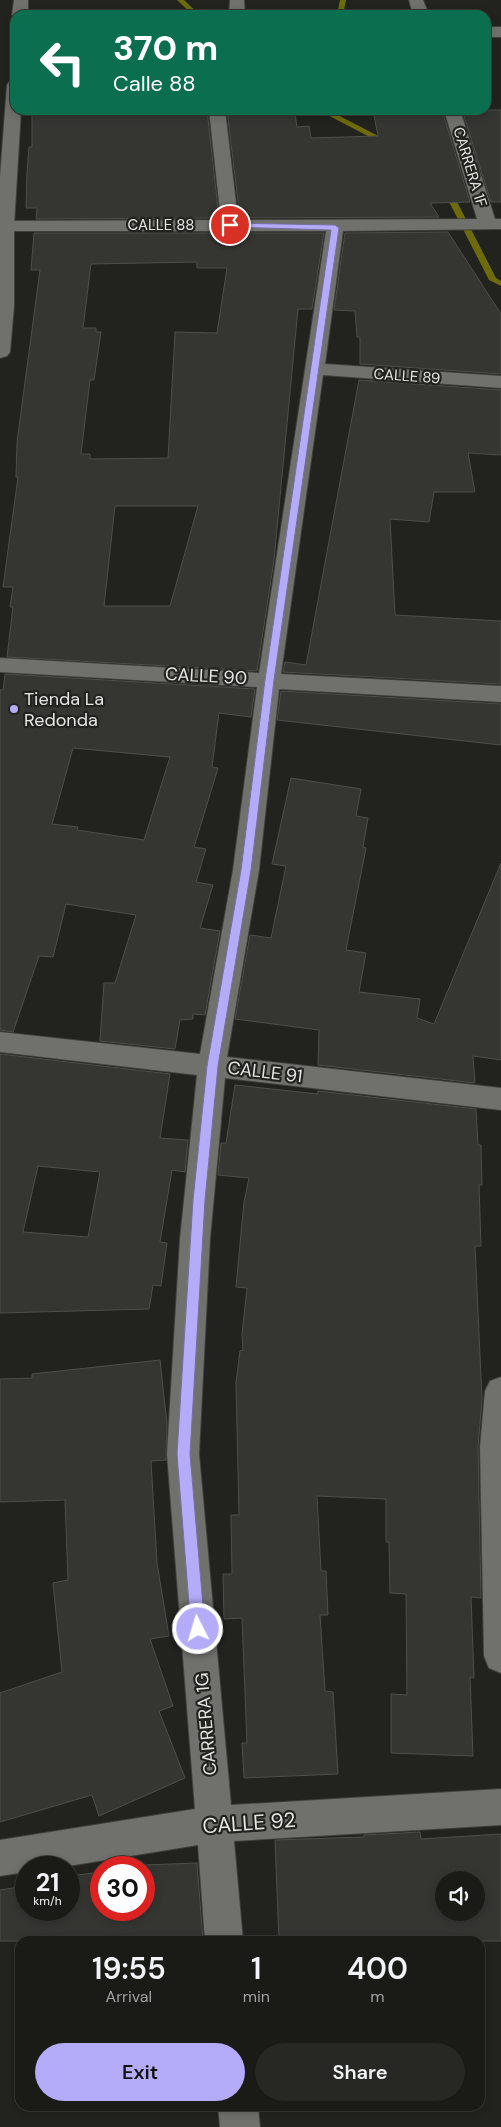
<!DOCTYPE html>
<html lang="en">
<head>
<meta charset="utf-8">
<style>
	body { margin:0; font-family:"DM Sans",sans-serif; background:#272723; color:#f1f3f6; height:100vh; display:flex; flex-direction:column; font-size:19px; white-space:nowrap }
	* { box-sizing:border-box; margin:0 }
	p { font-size:16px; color:#9fa1a1 }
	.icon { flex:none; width:28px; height:28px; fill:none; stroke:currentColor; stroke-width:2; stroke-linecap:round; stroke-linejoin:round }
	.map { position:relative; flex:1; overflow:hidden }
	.panel { position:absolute; left:15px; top:1936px; width:470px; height:175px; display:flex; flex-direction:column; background:#1a1a16; border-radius:15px; box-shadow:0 2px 8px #0003,0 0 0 1px #383835 }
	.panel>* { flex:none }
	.banner { position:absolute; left:10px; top:10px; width:481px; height:105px; border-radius:15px; box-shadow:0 2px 8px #0003,0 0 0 1px #383835; background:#0b6e4f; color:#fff; overflow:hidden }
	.fabs { position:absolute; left:435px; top:1871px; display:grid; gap:10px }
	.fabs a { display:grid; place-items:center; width:50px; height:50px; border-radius:50%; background:#1a1a16; box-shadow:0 2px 8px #0003,0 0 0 1px #383835; font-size:25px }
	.speed { position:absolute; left:15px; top:1856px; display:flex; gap:10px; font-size:25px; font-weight:700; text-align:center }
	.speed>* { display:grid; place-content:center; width:65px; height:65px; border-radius:50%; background:#1a1a16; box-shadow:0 2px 8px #0003,0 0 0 1px #383835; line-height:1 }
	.speed small { font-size:12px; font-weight:400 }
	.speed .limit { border:8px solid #d22; background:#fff; color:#111 }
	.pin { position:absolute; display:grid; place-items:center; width:42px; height:42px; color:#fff; margin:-21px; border:2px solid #fff; border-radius:50%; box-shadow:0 1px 5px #0007 }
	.me { position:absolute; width:55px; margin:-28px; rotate:355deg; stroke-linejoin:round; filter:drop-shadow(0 0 4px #0008) }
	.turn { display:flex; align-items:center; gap:18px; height:105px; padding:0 20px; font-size:22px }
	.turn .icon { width:65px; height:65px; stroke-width:2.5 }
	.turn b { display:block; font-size:35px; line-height:42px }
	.eta { display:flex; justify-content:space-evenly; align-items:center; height:85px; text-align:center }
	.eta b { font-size:30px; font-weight:600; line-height:35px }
	.cta { display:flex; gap:10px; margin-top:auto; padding:10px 20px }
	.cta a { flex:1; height:58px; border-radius:30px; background:#b4acf9; color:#111; font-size:20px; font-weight:600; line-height:58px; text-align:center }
	.cta a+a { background:#272723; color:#f1f3f6 }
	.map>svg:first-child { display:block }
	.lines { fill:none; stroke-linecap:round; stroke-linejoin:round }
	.stream { fill:#6d6b0b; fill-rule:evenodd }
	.building { fill:#353532; stroke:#4e4e4a; fill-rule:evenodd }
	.minor-casing { stroke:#3f3f3d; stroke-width:2 }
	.tertiary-casing { stroke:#3f3f3d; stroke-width:2 }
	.minor { fill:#70706c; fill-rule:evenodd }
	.tertiary { fill:#70706c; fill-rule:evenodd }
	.route { fill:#b4acf9; stroke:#7570a2 }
	.poi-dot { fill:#b4acf9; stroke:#22221e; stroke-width:2 }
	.labels { text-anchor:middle; stroke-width:4.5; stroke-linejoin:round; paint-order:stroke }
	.far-street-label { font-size:15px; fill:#e5e5e3; stroke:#22221e }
	.street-label { font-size:18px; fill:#e5e5e3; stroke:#22221e }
	.poi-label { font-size:18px; fill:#e5e5e3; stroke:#22221e; text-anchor:start }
	.near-street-label { font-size:21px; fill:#e5e5e3; stroke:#22221e }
</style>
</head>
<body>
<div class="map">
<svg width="501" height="2127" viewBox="0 0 501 2127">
	<rect width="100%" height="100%" fill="#22221e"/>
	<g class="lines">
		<g class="stream">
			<polygon points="177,0 184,0 200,15 193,15"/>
			<polygon points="340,0 346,0 343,15 337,15"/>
			<polygon points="318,110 328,110 392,143 385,145"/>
			<polygon points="443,186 450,188 496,278 501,281 501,286 489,280 442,188"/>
		</g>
	</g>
	<g class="building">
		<polygon points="32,110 207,110 219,218 36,219 37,208 26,208 27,173 29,147 32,147"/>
		<polygon points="227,110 281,110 282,114 295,114 297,127 309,126 311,138 378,136 373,110 442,110 470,202 430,203 439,217 240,218"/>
		<polygon points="462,110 501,110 501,202 491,202"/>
		<polygon points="448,232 501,314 501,374 360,364 360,337 357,337 355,311 334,310 345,233"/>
		<path d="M34,233H324L312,309H298L274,560L257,671L7,657L13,607H10L13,587H3L18,477H16L17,442L40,270H31ZM197,262V268H227L217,333L175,332L168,458L90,459V454H81L90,380H94L101,332H96V328H83L91,264ZM115,506H198L170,606H104Z"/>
		<polygon points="359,380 501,390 501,455 468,453 475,492 434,492 429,522 390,519 395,615 501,621 501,684 283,672 285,662 306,665"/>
		<path d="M5,674L255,689L251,717L219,713L212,767L218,768L194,847L206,849L196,882L213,885L200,928L220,931L205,1015L193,1014V1019L180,1020L175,1049L100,1041L104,983H115L136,915L66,904L53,957L39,956L13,1032L0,1030V690H3ZM73,748L170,757L144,840L77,830L78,827L52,824Z"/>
		<polygon points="281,691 501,704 501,745 277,720"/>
		<polygon points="291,778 361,789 356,816 368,818 363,847 366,848 346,950 366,953 359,992 420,999 417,1018 434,1024 501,863 501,1060 473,1056 475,1083 318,1065 319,1030 235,1019 250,935 271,938 286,866 272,864"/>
		<path d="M0,1054L170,1074L160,1138L188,1140L185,1172L172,1170L160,1242L167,1243L161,1286L153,1285L149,1309L0,1313ZM38,1166L100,1172L88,1237L23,1232Z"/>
		<polygon points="235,1085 318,1094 318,1091 476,1109 478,1145 481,1145 482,1185 479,1185 481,1246 475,1246 482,1399 478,1447 481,1598 471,1597 474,1678 470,1677 473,1756 391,1753 391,1694 407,1695 406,1594 390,1593 389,1542 386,1542 386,1499 317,1496 321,1571 326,1571 328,1615 320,1615 325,1691 333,1692 338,1774 244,1778 242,1743 247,1743 242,1618 224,1619 223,1574 232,1574 231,1515 239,1515 236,1383 240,1351 243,1350 242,1334 247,1288 236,1287 244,1202 249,1178 218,1175 221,1143 226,1143"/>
		<polygon points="160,1360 167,1424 166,1460 151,1461 157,1563 169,1636 150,1639 173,1706 159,1711 185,1778 99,1816 92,1795 0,1822 0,1693 62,1672 53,1583 68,1580 65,1500 0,1502 0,1379 32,1378 32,1374"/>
		<path d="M420,1832L421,1839L501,1834V1941H279L275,1840L364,1837V1835ZM444,1880H476V1912H444Z"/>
		<polygon points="197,1863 203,1941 0,1941 0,1890 26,1886 26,1910 69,1910 69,1876 101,1872 101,1910 144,1910 144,1868 117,1866"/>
	</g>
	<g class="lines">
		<g class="minor-casing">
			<g id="minor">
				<polygon points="230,0 244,0 245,15 229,15"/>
				<polygon points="409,0 423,0 429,15 413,15"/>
				<rect x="486" y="27" width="15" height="10"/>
				<polygon points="209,110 225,110 238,220 477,219 444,110 460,110 495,219 501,219 501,229 343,231 325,364 501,376 501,388 323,375 281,674 501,686 501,702 279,689 259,870 227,1057 501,1088 501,1110 225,1078 210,1239 199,1454 231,1805 501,1789 501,1825 234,1841 243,1941 205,1941 198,1845 56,1868 26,1868 26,1872 0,1876 0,1840 195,1809 167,1454 180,1239 197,1075 0,1052 0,1032 200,1054 233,870 257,687 0,672 0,658 259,673 326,231 0,231 0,221 221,220"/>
				<polygon points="501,1377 501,1673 489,1668 484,1656 480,1447 485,1391 490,1381"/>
				<polygon points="218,2106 258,2106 260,2127 220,2127"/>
			</g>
		</g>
		<g class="tertiary-casing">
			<g id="tertiary">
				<polygon points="14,0 28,0 28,15 15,15 15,18 12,15"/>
				<polygon points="15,80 15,110 21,110 14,226 14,306 10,352 7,356 0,358 0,177 7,85 9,82"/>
			</g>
		</g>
		<use href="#minor" class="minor"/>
		<use href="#tertiary" class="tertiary"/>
	</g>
	<polygon class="route" points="228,223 335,225 339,228 274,680 251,870 218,1066 205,1200 190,1454 205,1629 203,1634 198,1636 193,1634 191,1629 177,1454 193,1200 207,1066 241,870 265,680 331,230 230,227 228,226"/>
	<circle class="poi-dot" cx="14" cy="709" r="5"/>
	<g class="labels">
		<g class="far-street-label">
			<text transform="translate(470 167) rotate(73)" y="5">CARRERA 1F</text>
			<text x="161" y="230">CALLE 88</text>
			<text transform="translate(407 376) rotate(4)" y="5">CALLE 89</text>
		</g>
		<g class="street-label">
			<text transform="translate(206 676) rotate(3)" y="6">CALLE 90</text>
			<text transform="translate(265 1072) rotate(7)" y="6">CALLE 91</text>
			<text transform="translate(206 1724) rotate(-95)" y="6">CARRERA 1G</text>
		</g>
		<g class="poi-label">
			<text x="24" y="705">Tienda La<tspan x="24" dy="21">Redonda</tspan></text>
		</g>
		<g class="near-street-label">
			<text transform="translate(249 1823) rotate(-4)" y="7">CALLE 92</text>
		</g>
	</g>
</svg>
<div class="fabs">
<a><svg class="icon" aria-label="sound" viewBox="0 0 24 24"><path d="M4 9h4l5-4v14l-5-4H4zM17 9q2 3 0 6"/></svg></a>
</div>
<div class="speed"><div>21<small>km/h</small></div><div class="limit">30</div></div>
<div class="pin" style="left:230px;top:225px;background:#d93025"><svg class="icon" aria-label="arrive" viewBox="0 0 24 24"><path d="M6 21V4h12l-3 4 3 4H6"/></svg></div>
<svg class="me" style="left:198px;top:1629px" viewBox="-20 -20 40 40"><circle r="17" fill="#b4acf9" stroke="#fff" stroke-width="3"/><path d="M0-11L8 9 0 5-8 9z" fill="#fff"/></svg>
<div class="banner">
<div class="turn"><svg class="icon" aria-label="left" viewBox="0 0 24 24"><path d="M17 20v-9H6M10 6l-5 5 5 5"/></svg><div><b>370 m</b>Calle 88</div></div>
</div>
<section class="panel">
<div class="eta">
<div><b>19:55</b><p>Arrival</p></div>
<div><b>1</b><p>min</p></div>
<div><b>400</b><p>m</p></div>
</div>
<div class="cta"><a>Exit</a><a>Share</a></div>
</section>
</div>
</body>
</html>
